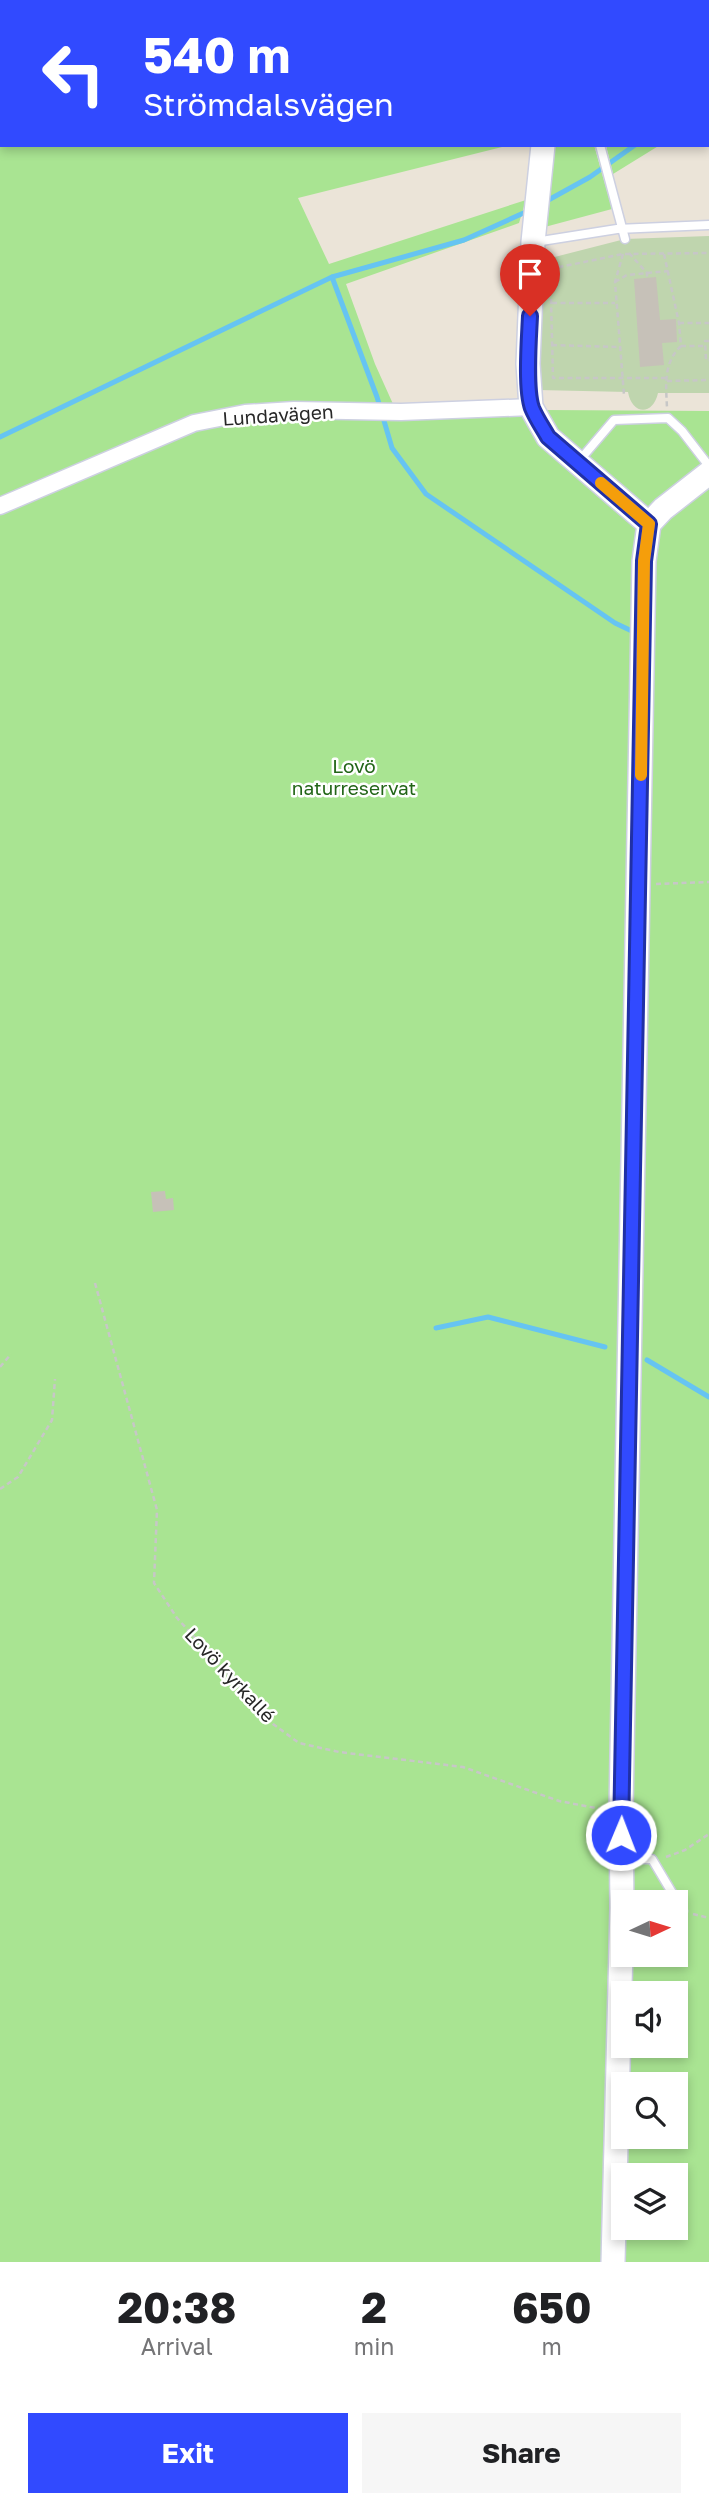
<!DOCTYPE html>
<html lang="en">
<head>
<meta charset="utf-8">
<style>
	body { margin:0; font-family:"Golos Text",sans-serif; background:#f6f6f6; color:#202124; height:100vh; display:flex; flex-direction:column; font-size:26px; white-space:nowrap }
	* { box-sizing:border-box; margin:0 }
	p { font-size:23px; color:#757577 }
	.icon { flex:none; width:38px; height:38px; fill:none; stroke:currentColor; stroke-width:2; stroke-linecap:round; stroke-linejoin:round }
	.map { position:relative; height:2262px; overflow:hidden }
	.drawer { display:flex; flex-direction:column; background:#fff; flex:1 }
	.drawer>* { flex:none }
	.top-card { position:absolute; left:0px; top:0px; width:710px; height:147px; box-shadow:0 4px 10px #0003; background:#314aff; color:#fff; overflow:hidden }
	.needle { width:46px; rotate:86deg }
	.buttons { position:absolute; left:611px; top:1890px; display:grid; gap:14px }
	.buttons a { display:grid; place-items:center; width:77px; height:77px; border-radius:0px; background:#fff; box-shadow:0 4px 10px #0003; font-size:35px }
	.pin { position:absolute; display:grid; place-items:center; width:60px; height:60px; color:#fff; margin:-72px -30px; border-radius:50% 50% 50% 0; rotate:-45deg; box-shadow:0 0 7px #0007 }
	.pin .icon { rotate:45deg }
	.me { position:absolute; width:77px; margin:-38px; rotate:1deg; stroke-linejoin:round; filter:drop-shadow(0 0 5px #0008) }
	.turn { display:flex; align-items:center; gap:24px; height:147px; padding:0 28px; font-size:32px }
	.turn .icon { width:91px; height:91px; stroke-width:2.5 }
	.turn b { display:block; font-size:49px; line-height:60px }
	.eta { display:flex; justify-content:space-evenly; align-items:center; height:119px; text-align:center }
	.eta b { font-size:42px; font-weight:700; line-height:49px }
	.button { display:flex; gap:14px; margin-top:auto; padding:14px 28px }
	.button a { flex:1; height:80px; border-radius:0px; background:#314aff; color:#fff; font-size:28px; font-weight:700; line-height:80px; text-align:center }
	.button a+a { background:#f6f6f6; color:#202124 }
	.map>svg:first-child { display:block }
	.green { fill:#a9e492; fill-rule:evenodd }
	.cemetery { fill:#bfd5ae }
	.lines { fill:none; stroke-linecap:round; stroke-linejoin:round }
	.stream { stroke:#66c4f2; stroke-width:5 }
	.building { fill:#c6c1b8 }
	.lane-casing { stroke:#cdd0e1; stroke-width:11 }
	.street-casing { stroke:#cdd0e1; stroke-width:19 }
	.secondary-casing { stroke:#cdd0e1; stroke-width:26 }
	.path { stroke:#c7c7c7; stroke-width:2.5; stroke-dasharray:5 3.5; stroke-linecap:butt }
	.lane { stroke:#fff; stroke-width:8 }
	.street { stroke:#fff; stroke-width:16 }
	.secondary { stroke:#fff; stroke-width:23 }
	.route-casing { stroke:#2030a6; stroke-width:18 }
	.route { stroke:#314aff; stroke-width:12 }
	.slow { stroke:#f59e0b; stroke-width:12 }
	.labels { text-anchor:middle; stroke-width:5; stroke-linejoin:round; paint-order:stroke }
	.street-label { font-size:19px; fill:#272727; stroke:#fff }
	.park-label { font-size:19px; fill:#226517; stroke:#fff }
</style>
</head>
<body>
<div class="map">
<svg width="709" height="2262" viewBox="0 0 709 2262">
	<rect width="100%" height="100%" fill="#ebe4d8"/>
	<g class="green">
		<path d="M0,0H546L2,2V145H510L298,198L329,264L526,200L519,223L346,284L375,364L393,404L544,410L709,411V2262H0ZM623,1902H676V1955H623ZM623,1993H676V2046H623ZM623,2084H676V2137H623ZM623,2175H676V2228H623Z"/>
		<polygon points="573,0 709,0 709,107 709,2"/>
		<polygon points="549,145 594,145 612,209 541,228"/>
		<polygon points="606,145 660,145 613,174"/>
	</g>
	<path class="cemetery" d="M709,236V393H658C653,416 632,415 628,392L538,390L539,261L625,239Z"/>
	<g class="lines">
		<g class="stream">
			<polyline points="543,203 590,177 635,145"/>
			<polyline points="332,277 377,397 392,448 426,494 615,623 636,633"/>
			<polyline points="0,437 332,277 464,240 528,211"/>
			<polyline points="436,1328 488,1317 605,1347"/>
			<polyline points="647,1360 709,1397"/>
		</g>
	</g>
	<g class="building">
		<polygon points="656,277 660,320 676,319 677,342 662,343 664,365 640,367 634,279"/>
		<polygon points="165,1191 166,1199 173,1198 174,1210 153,1212 151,1192"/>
	</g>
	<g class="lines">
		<g class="lane-casing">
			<g id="lane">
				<polyline points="600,145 625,239"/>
				<polyline points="535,242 617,229 709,225"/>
				<polyline points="579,461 614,420 668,418 682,431 709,466"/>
				<polyline points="624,1859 652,1859 683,1911"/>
			</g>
		</g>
		<g class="street-casing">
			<polyline id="street" points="0,506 194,423 245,413 294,410 401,412 531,407"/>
		</g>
		<g class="secondary-casing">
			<g id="secondary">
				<polyline points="556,2 556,0"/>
				<polyline points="543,145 533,242 528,364 531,407 548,437 649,524"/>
				<polyline points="649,524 663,509 709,473"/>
				<polyline points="613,2262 622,1908 621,1810 644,561 649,524"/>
			</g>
		</g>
		<g class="path">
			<polyline points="597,0 597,2"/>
			<polyline points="629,253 647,273 647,278"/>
			<polyline points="623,254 615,282 624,395"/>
			<path d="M664,254L679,323L681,346C663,363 666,385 667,408"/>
			<polyline points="550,269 623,254 709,253"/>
			<polyline points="615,282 627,275 668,271"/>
			<polyline points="551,299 553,378 667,378"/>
			<polyline points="552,303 615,303"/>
			<polyline points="679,323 709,323"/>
			<polyline points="709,341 705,341 706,360 709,360"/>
			<polyline points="552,345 619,347"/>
			<polyline points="681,346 705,346"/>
			<polyline points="667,381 709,380"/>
			<polyline points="656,884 709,882"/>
			<polyline points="95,1283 157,1510 154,1583 177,1618 273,1724 299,1743 339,1752 463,1767 559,1801 601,1809"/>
			<polyline points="0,1367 11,1354"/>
			<polyline points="0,1489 18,1477 52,1420 55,1379"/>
			<polyline points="666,1857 685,1850 709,1834"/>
			<polyline points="693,1914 709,1918"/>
		</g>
		<use href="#lane" class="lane"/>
		<use href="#street" class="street"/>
		<use href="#secondary" class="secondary"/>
	</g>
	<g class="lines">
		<g class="route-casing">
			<path id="route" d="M530,316C529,339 525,388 532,408C536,418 543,428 548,437L649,524L644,561L621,1835"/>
		</g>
		<use href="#route" class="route"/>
		<polyline class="slow" points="601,483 649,524 644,561 641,775"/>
	</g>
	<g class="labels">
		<g class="street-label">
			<text transform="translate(278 415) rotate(-4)" y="7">Lundavägen</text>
			<text transform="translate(230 1675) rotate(47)" y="7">Lovö kyrkallé</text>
		</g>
		<g class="park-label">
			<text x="354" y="773">Lovö<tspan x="354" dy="22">naturreservat</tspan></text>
		</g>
	</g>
</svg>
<div class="buttons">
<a><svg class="needle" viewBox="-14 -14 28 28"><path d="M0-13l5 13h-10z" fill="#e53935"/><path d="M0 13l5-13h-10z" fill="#757577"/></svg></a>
<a><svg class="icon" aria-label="sound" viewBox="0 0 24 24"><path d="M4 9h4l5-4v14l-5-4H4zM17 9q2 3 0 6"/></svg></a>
<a><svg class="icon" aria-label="search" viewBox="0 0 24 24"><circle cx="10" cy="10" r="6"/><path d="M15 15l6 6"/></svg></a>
<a><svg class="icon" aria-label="layers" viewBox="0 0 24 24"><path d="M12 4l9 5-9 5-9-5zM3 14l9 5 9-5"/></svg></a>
</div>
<div class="pin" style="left:530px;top:316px;background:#d93025"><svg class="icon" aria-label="arrive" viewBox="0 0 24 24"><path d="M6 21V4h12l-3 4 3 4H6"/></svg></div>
<svg class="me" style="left:621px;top:1835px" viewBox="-20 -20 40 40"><circle r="17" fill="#314aff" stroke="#fff" stroke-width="3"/><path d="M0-11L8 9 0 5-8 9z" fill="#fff"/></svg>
<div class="top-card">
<div class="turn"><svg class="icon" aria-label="left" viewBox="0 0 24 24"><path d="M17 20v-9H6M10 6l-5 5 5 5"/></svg><div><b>540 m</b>Strömdalsvägen</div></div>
</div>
</div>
<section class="drawer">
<div class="eta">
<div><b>20:38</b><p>Arrival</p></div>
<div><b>2</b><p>min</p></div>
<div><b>650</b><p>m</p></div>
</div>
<div class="button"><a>Exit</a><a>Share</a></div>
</section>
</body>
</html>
